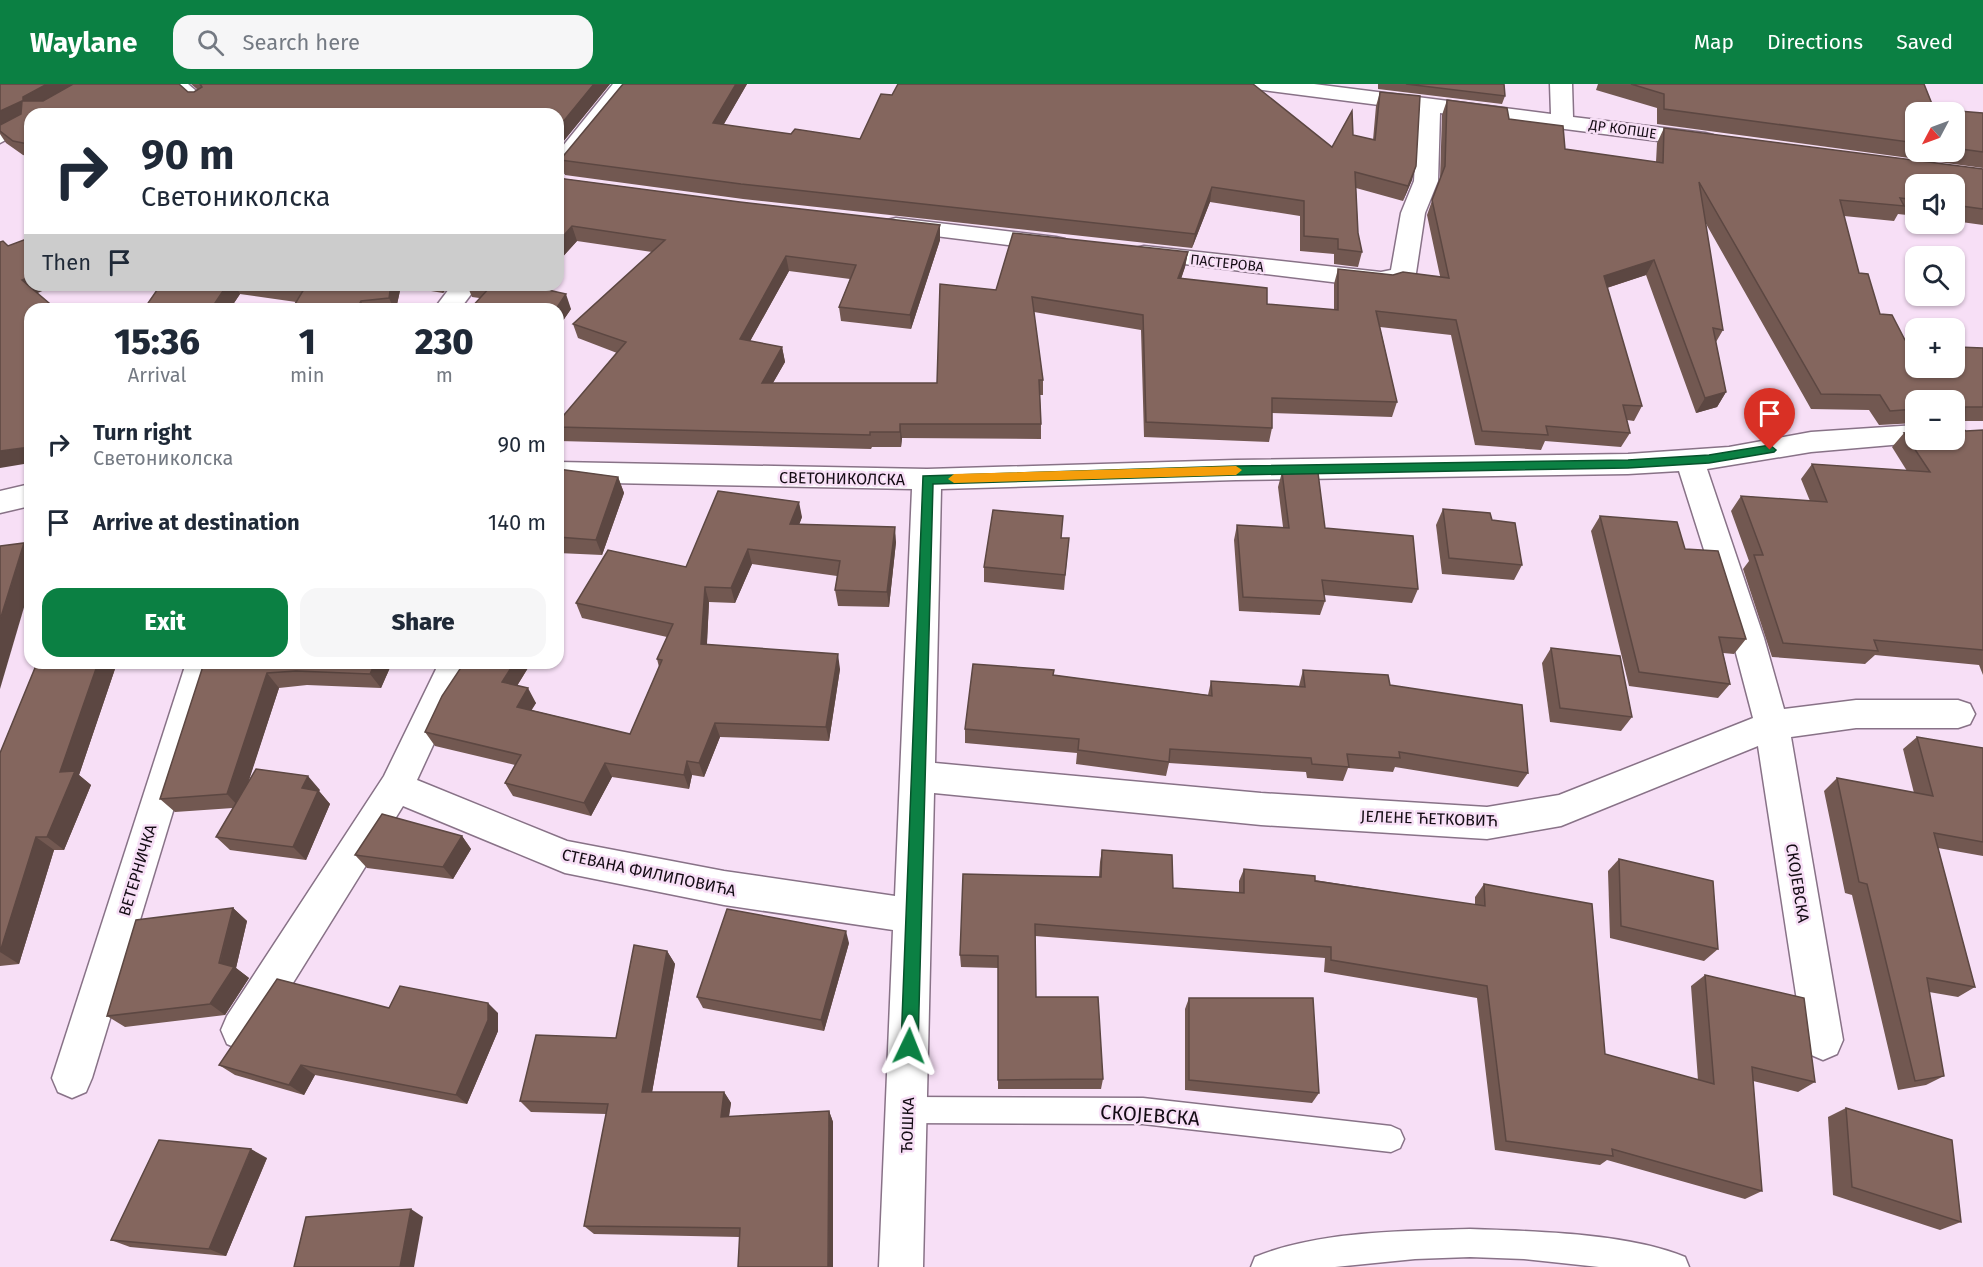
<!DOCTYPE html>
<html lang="en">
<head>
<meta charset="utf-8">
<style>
	body { margin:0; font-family:"Fira Sans",sans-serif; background:#f6f6f7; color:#1f2937; height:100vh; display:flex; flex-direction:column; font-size:22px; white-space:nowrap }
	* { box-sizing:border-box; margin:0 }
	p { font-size:20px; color:#747a83 }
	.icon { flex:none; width:33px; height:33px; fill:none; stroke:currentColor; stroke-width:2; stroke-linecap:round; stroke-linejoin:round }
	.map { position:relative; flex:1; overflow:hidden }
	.drawer { position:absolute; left:24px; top:219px; width:540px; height:366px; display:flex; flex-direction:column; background:#fff; border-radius:18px; box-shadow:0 2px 4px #0004 }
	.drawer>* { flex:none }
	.guide { position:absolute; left:24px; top:24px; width:540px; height:183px; border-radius:18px; box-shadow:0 2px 4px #0004; background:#fff; color:#1f2937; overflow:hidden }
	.needle { width:39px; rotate:229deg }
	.tools { position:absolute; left:1905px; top:18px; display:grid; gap:12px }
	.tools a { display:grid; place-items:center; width:60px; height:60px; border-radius:12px; background:#fff; box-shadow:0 2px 4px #0004; font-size:30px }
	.pin { position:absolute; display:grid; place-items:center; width:51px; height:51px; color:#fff; margin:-62px -26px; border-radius:50% 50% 50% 0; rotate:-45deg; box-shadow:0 0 6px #0007 }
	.pin .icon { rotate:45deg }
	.me { position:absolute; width:66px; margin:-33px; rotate:2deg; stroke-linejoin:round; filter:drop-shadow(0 0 4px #0008) }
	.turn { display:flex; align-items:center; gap:21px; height:126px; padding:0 18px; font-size:27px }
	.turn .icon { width:78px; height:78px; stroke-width:2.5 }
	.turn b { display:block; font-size:42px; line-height:51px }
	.then { display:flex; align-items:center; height:57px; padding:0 18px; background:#0003; gap:12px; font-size:22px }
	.eta { display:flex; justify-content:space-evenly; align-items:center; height:102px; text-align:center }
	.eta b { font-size:36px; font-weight:800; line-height:42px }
	.cta { display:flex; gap:12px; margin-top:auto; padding:12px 18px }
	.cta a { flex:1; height:69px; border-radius:18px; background:#0b8043; color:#fff; font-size:24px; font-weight:800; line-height:69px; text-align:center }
	.cta a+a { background:#f6f6f7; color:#1f2937 }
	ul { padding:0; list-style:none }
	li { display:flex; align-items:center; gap:18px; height:78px; padding:0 18px }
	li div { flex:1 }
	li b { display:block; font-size:22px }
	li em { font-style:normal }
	header { display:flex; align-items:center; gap:36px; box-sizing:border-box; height:84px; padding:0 30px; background:#0b8043; color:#fff }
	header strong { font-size:28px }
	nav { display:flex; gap:33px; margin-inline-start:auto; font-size:21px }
	.search { width:420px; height:54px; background:#f6f6f7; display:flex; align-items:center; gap:15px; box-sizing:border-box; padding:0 21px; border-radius:18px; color:#747a83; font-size:22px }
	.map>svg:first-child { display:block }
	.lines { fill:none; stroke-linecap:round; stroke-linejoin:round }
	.service-casing { stroke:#887287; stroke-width:3 }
	.minor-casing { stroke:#887287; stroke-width:3 }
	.service { fill:#fff; fill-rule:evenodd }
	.minor { fill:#fff; fill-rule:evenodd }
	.wall { fill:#725851; fill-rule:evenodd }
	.shaded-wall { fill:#5c4742 }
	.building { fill:#84665e; stroke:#5c4742; stroke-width:1.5 }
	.route { fill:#0b8043; stroke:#07532c; stroke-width:1.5 }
	.slow { fill:#f59e0b }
	.labels { text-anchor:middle; stroke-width:5; stroke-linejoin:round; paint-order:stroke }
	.far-street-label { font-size:14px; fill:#140c14; stroke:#f7dff6 }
	.street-label { font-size:16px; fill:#140c14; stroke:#f7dff6 }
	.near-street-label { font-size:20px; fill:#140c14; stroke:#f7dff6 }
</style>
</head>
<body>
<header>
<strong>Waylane</strong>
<div class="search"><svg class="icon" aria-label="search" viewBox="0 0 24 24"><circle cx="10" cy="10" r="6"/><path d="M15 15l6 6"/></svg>Search here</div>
<nav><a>Map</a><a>Directions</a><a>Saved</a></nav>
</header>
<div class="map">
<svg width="1983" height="1183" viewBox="0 0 1983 1183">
	<rect width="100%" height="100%" fill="#f7dff6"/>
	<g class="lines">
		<g class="service-casing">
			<g id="service">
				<polygon points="173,0 188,0 208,17 201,21 196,20"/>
				<polygon points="30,33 30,43 0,59 0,49"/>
				<polygon points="907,1013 1143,1014 1391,1042 1400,1046 1404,1055 1400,1064 1391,1068 1143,1040 907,1039 898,1035 894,1026 898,1017"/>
				<path d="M1470,1145C1532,1147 1628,1149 1685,1173L1689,1183H1599L1524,1175L1470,1173L1415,1175L1335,1183H1251L1255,1173C1318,1147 1402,1147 1470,1145Z"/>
			</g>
		</g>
		<g class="minor-casing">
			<g id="minor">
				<polygon points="613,0 635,0 566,88 558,90 558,68"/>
				<polygon points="1252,0 1314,0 1551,30 1550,0 1572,0 1573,33 1705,49 1713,51 1716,56 1713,61 1705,63 1440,29 1438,97 1425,129 1416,189 1404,201 1381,204 1135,174 1132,169 1135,164 1144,162 1381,188 1391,186 1401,129 1414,97 1418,26 1263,6 1255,5"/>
				<polygon points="896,134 1056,153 1065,155 1068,160 1065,165 1056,167 887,146 884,141 887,136"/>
				<polygon points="452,201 478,201 460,225 434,225"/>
				<path d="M1916,341V356H1927L1926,358L1811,368L1707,385L1764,554L1784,625L1856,616H1958L1970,620L1975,630L1970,640L1958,644H1856L1791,653L1843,956L1837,970L1823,976L1809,970L1803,956L1758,662L1561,742L1487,755L1261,741L934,709L923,1183H879L893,846L724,821L565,789L403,722L255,960L241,966L227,960L221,946L227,932L384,692L439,579H471L417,696L567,757L724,787L895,812L912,405L558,398V378L927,385L1236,376L1628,370L1729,363L1811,348ZM1679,387L1732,554L1753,634L1559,711L1487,723L1261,709L935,679L941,405L1236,396L1628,390Z"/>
				<polygon points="30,400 30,422 0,429 0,407"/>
				<polygon points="186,579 218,579 92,994 86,1008 72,1014 58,1008 52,994"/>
			</g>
		</g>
		<use href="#service" class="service"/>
		<use href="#minor" class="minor"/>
	</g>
	<g class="wall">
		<polygon points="0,0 194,8 198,6 191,0 610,0 558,64 30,30 30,73 23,71 6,59 0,50"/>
		<polygon points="623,0 747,0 723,41 791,50 860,55 1332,63 1353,51 1373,56 1376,22 1380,8 1412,96 1403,117 1356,104 1358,149 1362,168 1358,183 1334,180 1334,170 1300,167 1300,132 1210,118 1192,164 743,115 565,91 560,76"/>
		<polygon points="1378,0 1504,0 1505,12 1502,20 1378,5"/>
		<path d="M1598,0H1924L1934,25L1983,29V84L1657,40V24L1596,6ZM1916,28H1954V68H1916Z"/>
		<polygon points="1447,16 1509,35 1565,65 1656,78 1657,59 1664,44 1983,85 1983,141 1954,137 1954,100 1916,100 1916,132 1898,130 1894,137 1844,132 1859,189 1880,230 1905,256 1958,263 1983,264 1983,337 1964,337 1960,344 1966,347 1983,346 1983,591 1979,581 1875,571 1865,580 1772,573 1743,485 1749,477 1731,427 1741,412 1810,417 1801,395 1812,380 1907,387 1892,363 1904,349 1954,356 1954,316 1916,316 1916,339 1879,341 1869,326 1811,325 1705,138 1723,246 1716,258 1726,308 1717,323 1696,329 1646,191 1607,204 1642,322 1634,337 1627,336 1630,349 1621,363 1545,357 1541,366 1475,361 1451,251 1380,243 1397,318 1392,333 1272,329 1272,344 1269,358 1144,353 1141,246 1034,228 1043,296 1043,311 1040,311 1041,340 1041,355 902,354 901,363 872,363 871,365 559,357 558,354 558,343 617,269 578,254 573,240 652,168 577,157 558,178 558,94 740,118 940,141 940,156 911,245 841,237 839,223 850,195 789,187 750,257 782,263 785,278 773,299 937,299 996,206 1188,168 1185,183 1181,195 1267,220 1334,226 1334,200 1338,185 1393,191 1440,192 1427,131 1440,94 1442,31"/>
		<polygon points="166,201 450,201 443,209 401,202 396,225 292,225 296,218 240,210 230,225 144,225"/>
		<polygon points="467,201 537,201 535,203 571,225 558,244 558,225 472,213"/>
		<polygon points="558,385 618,393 624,409 602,471 558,469"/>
		<polygon points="1282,388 1325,444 1418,505 1412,519 1324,511 1325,517 1320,531 1239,527 1234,456 1237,441 1283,443 1278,403"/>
		<polygon points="1443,425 1492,436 1522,481 1514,496 1442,490 1436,441"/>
		<polygon points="1600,432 1746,555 1734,570 1723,569 1730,600 1718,614 1629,602 1591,447"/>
		<polygon points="802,433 799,440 896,458 889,523 838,522 835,506 837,492 752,480 735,519 709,518 707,560 840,585 829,657 720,653 704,693 692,691 689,705 612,693 591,732 513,712 505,699 515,681 435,662 425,648 531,579 517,602 536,619 531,626 630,650 659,583 657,575 667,553 582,534 576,519 686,483"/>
		<polygon points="1061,454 1069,454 1064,506 984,498 984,483"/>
		<polygon points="1551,564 1632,633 1621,647 1550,638 1542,579"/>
		<polygon points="37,579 117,579 79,691 91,701 64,766 54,766 19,880 0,882 0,669"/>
		<polygon points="204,579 392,579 381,604 307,601 279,604 248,698 320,706 319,707 330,720 306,776 230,766 216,753 233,724 175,728 160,715"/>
		<polygon points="1303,586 1390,601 1528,689 1518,703 1395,683 1393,688 1348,684 1343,697 1307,694 1306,688 1169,679 1166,692 1076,680 1077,669 965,659 965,645 1053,591 1208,611 1211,597 1299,602"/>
		<polygon points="1917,653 1983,664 1983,772 1938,764 1975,903 1958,913 1929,908 1944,992 1926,1001 1898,1006 1852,811 1845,809 1824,707 1837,694 1914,709 1903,665"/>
		<polygon points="462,752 471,765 453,795 367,784 355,771"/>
		<polygon points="1102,766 1173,804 1239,809 1239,797 1244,785 1475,821 1475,813 1484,800 1605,970 1698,996 1691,902 1705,891 1815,998 1798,1008 1753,997 1762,1107 1745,1115 1607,1076 1600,1081 1495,1066 1477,914 1324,888 1325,874 1035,852 1036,913 1103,995 1101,1005 998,1005 998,884 961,883 960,871 1099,793 1100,778"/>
		<polygon points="1619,775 1718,865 1704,877 1610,854 1608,787"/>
		<polygon points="233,824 247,837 236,884 249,894 225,931 125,943 107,932"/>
		<polygon points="849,859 824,947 703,924 697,913"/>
		<polygon points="667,867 675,880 652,1008 724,1008 731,1019 729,1033 829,1027 833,1038 739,1153 594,1150 584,1142 606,1030 531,1028 520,1017 616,954"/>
		<polygon points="1189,914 1319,1009 1312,1019 1185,1006 1185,925"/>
		<polygon points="389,924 498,929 498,947 467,1020 315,991 304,1011 235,991 219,981"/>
		<polygon points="1846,1024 1961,1138 1940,1146 1833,1111 1828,1033"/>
		<polygon points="267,1074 226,1172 130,1163 111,1156"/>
	</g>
	<g class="shaded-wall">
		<polygon points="47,0 81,0 33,28 23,17 23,13"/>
		<polygon points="594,0 610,0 558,64 558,44"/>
		<polygon points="736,0 747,0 716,54 713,39"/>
		<polygon points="22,17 31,30 0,47 0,27"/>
		<polygon points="1416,82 1412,96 1403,117 1408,102"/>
		<polygon points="1212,103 1210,118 1192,164 1195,150"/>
		<polygon points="940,141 940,156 911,245 910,231"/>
		<polygon points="572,142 577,157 558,178 558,158"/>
		<polygon points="1188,168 1185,183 1176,209 1178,194"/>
		<polygon points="786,172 789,187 743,270 740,255"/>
		<polygon points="1654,176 1646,191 1597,207 1604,192"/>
		<polygon points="30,193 30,201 54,201 54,202 33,211 22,196"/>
		<polygon points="227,201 235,201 240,210 230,225 211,225"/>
		<polygon points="391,201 400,201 401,202 396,225 394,225 389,214"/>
		<polygon points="440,201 450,201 443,209"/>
		<polygon points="566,210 571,225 558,244 558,225 556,225"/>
		<polygon points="361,217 365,225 357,225"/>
		<polygon points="782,263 785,278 764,314 762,299"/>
		<polygon points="1726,308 1717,323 1696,329 1705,314"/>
		<polygon points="1964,339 1954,351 1954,341"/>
		<polygon points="900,340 902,354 901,363 900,348"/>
		<polygon points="30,363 30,379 0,384 0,367"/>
		<polygon points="618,393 624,409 602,471 596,456"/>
		<polygon points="799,418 802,433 794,455 790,440"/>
		<polygon points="895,443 896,458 889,523 887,508"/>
		<polygon points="24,459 30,466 30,503 0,605 0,536"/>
		<polygon points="748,465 752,480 735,519 731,504"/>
		<polygon points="705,503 709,518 706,575 701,560"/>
		<polygon points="838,570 840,585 829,657 826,643"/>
		<polygon points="98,579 117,579 79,691 91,701 64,766 47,753 60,688"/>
		<polygon points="375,579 392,579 381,604 370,590"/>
		<polygon points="514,579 531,579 510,613 502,598"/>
		<polygon points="267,589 279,604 240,724 227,710"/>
		<polygon points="528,604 536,619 525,637 517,623"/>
		<polygon points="715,639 720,653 704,693 699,679"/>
		<polygon points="687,677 692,691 689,705 684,691"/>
		<polygon points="605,679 612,693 591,732 584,719"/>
		<polygon points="308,692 320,706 319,707 330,720 306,776 293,763 302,704"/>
		<polygon points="462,752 471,765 453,795 443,783"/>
		<polygon points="36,753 54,766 19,880 0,868"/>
		<polygon points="233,824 247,837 236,884 249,894 225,931 210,920"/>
		<polygon points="846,847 849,859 824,947 821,936"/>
		<polygon points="667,867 675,880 650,1020 642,1008"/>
		<polygon points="488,919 498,929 498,947 467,1020 456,1011"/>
		<polygon points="301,981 315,991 304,1011 289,1001"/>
		<polygon points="724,1008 731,1019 727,1044 721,1033"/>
		<polygon points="829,1027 833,1038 833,1183 828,1183"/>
		<polygon points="251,1065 267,1074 226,1172 209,1165"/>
		<polygon points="411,1125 423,1133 414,1183 400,1183"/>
	</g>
	<g class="building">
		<polygon points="0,0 47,0 23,13 23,17 43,17 73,0 179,0 188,8 194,8 202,3 200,0 594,0 558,44 558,30 30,30 30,58 28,60 13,57 0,47 0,41 21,30 22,17 0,27"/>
		<polygon points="623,0 736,0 713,39 791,50 795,45 860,55 881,10 892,11 898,0 1253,0 1332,63 1352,27 1353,51 1375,56 1380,8 1420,12 1416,82 1408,102 1355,88 1358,149 1362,168 1338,165 1338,155 1304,152 1304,117 1212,103 1195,150 741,100 560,76"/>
		<polygon points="1406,0 1504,0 1505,12"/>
		<polygon points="1631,0 1924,0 1934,25 1983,29 1983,68 1954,64 1954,28 1916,28 1916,59 1664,25 1664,10"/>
		<polygon points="1447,16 1507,24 1509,35 1563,42 1565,65 1663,79 1664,44 1983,85 1983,125 1954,121 1954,100 1916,100 1916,116 1900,114 1904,122 1840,116 1859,189 1868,190 1880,230 1892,231 1905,256 1916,256 1916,284 1954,284 1954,257 1958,263 1983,264 1983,323 1965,323 1964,339 1954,341 1954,316 1916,316 1916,325 1890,327 1880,311 1821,310 1699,98 1723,246 1713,244 1726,308 1705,314 1654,176 1604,192 1642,322 1623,321 1630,349 1546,342 1548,351 1482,347 1456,236 1376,227 1397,318 1272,314 1272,344 1146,338 1143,231 1032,213 1043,296 1039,296 1041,340 900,340 900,348 870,348 870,351 558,343 558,338 626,258 573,240 665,156 572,142 558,158 558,94 740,118 940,141 910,231 839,223 856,181 786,172 740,255 782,263 762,299 937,299 940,200 996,206 1013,149 1188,168 1178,194 1267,204 1267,220 1338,226 1338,185 1393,191 1403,188 1449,194 1432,116 1445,82"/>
		<polygon points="29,154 30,193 22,196 56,225 30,225 30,363 0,367 0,158 3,157 8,162"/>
		<polygon points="166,201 227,201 211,225 144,225 157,206"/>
		<polygon points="274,201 391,201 389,214 361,217 357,225 292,225 304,205"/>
		<polygon points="486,201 526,201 566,210 556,225 470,225 491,202"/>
		<polygon points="1954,341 1966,347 1983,346 1983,566 1874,556 1878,567 1783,559 1754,471 1763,471 1741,412 1827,418 1812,380 1930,388 1904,349 1916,348 1916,356 1954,356"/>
		<polygon points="558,385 618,393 596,456 558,453"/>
		<polygon points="1282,388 1318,389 1325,444 1413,452 1418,505 1322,496 1325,517 1243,513 1237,441 1289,444"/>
		<polygon points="718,407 799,418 790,440 895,443 887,508 835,506 840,477 748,465 731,504 705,503 701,560 838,570 826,643 715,639 699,679 687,677 684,691 605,679 584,719 505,699 521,671 425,648 442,612 464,579 514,579 502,598 528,604 517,623 630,650 662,576 657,575 673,540 576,519 608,466 686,483"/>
		<polygon points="1443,425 1490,429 1492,436 1515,439 1522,481 1449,474"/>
		<polygon points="993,426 1063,432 1061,454 1069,454 1065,491 984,483"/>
		<polygon points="1600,432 1677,438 1685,465 1718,467 1746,555 1719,553 1730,600 1639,588"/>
		<polygon points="24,459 0,536 0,462"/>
		<polygon points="1551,564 1620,572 1632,633 1560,624"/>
		<polygon points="37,579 98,579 60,688 75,687 47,753 36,753 0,868 0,669"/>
		<polygon points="204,579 375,579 370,590 296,587 267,589 227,710 160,715"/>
		<polygon points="973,580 1054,586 1053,591 1212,612 1211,597 1305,603 1303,586 1388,591 1390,601 1522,621 1528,689 1399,668 1400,674 1347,670 1349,683 1312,680 1311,674 1170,665 1169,678 1078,666 1079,655 965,645"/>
		<polygon points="1917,653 1983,664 1983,758 1934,749 1975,903 1927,894 1944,992 1915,997 1867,800 1859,798 1837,694 1933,712"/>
		<polygon points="256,685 308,692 302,704 318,707 293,763 216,753"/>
		<polygon points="382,730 462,752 443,783 355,771"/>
		<polygon points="1102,766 1172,771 1173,804 1244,809 1244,785 1315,792 1315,797 1485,822 1484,800 1592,820 1605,970 1714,1000 1705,891 1804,914 1815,998 1752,983 1762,1107 1612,1065 1613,1072 1506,1057 1487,902 1331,876 1331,863 1035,840 1036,913 1098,913 1103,995 998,996 998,872 960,871 963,790 1101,793"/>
		<polygon points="1619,775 1713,797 1718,865 1621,842"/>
		<polygon points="233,824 219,879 234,883 210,920 107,932 136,836"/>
		<polygon points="727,825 846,847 821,936 697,913"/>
		<polygon points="634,861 667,867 642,1008 724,1008 721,1033 829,1027 828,1183 738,1183 740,1144 584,1142 608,1020 520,1017 536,951 616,954"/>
		<polygon points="277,895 389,924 400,902 488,919 488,936 456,1011 301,981 289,1001 219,981"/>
		<polygon points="1189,914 1313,914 1319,1009 1189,996"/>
		<polygon points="1846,1024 1952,1056 1961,1138 1852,1103"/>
		<polygon points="159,1056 251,1065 209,1165 111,1156"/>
		<polygon points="411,1125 400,1183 294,1183 306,1133"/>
	</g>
	<polygon class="route" points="1770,361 1776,366 1774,368 1709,379 1628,384 1236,391 933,400 918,962 915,967 909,970 903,967 901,962 923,392 1236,382 1628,376 1709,371"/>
	<polygon class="slow" points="1236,382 1242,386 1236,391 954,399 948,395 954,390"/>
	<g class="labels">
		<g class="far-street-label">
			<text transform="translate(1623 45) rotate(8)" y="5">ДР КОПШЕ</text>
			<text transform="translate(1227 179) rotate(6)" y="5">ПАСТЕРОВА</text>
		</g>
		<g class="street-label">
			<text transform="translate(842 394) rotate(1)" y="6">СВЕТОНИКОЛСКА</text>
			<text transform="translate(1429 734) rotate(2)" y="6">ЈЕЛЕНЕ ЋЕТКОВИЋ</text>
			<text transform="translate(137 786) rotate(-73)" y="6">ВЕТЕРНИЧКА</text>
			<text transform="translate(649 788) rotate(12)" y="6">СТЕВАНА ФИЛИПОВИЋА</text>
			<text transform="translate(1798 799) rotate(81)" y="6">СКОЈЕВСКА</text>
			<text transform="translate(907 1041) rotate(-88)" y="6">ЋОШКА</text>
		</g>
		<g class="near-street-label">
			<text transform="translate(1150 1031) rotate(4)" y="7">СКОЈЕВСКА</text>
		</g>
	</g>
</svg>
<div class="tools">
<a><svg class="needle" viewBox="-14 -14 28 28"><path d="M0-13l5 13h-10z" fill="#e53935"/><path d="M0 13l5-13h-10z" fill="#747a83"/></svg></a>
<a><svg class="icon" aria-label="sound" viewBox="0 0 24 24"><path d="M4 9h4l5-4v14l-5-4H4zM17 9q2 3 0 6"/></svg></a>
<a><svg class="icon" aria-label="search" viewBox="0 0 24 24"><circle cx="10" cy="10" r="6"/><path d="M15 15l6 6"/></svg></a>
<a>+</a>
<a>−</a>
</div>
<div class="pin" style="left:1770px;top:366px;background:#d93025"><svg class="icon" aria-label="arrive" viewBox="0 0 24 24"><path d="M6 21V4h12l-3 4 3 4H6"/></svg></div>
<svg class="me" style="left:909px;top:962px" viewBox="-20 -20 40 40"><path d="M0-17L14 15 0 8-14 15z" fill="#0b8043" stroke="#fff" stroke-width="4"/></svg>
<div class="guide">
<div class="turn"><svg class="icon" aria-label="right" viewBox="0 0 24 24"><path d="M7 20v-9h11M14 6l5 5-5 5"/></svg><div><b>90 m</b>Светониколска</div></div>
<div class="then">Then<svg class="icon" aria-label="arrive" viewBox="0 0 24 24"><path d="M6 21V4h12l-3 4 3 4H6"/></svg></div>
</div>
<section class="drawer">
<div class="eta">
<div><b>15:36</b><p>Arrival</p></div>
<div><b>1</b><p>min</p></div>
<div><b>230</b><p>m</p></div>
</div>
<ul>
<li><svg class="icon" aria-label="right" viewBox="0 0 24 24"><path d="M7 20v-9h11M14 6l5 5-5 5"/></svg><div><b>Turn right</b><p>Светониколска</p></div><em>90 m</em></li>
<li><svg class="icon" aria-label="arrive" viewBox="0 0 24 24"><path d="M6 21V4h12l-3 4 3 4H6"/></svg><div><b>Arrive at destination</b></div><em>140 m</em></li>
</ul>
<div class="cta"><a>Exit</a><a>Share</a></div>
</section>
</div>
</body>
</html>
